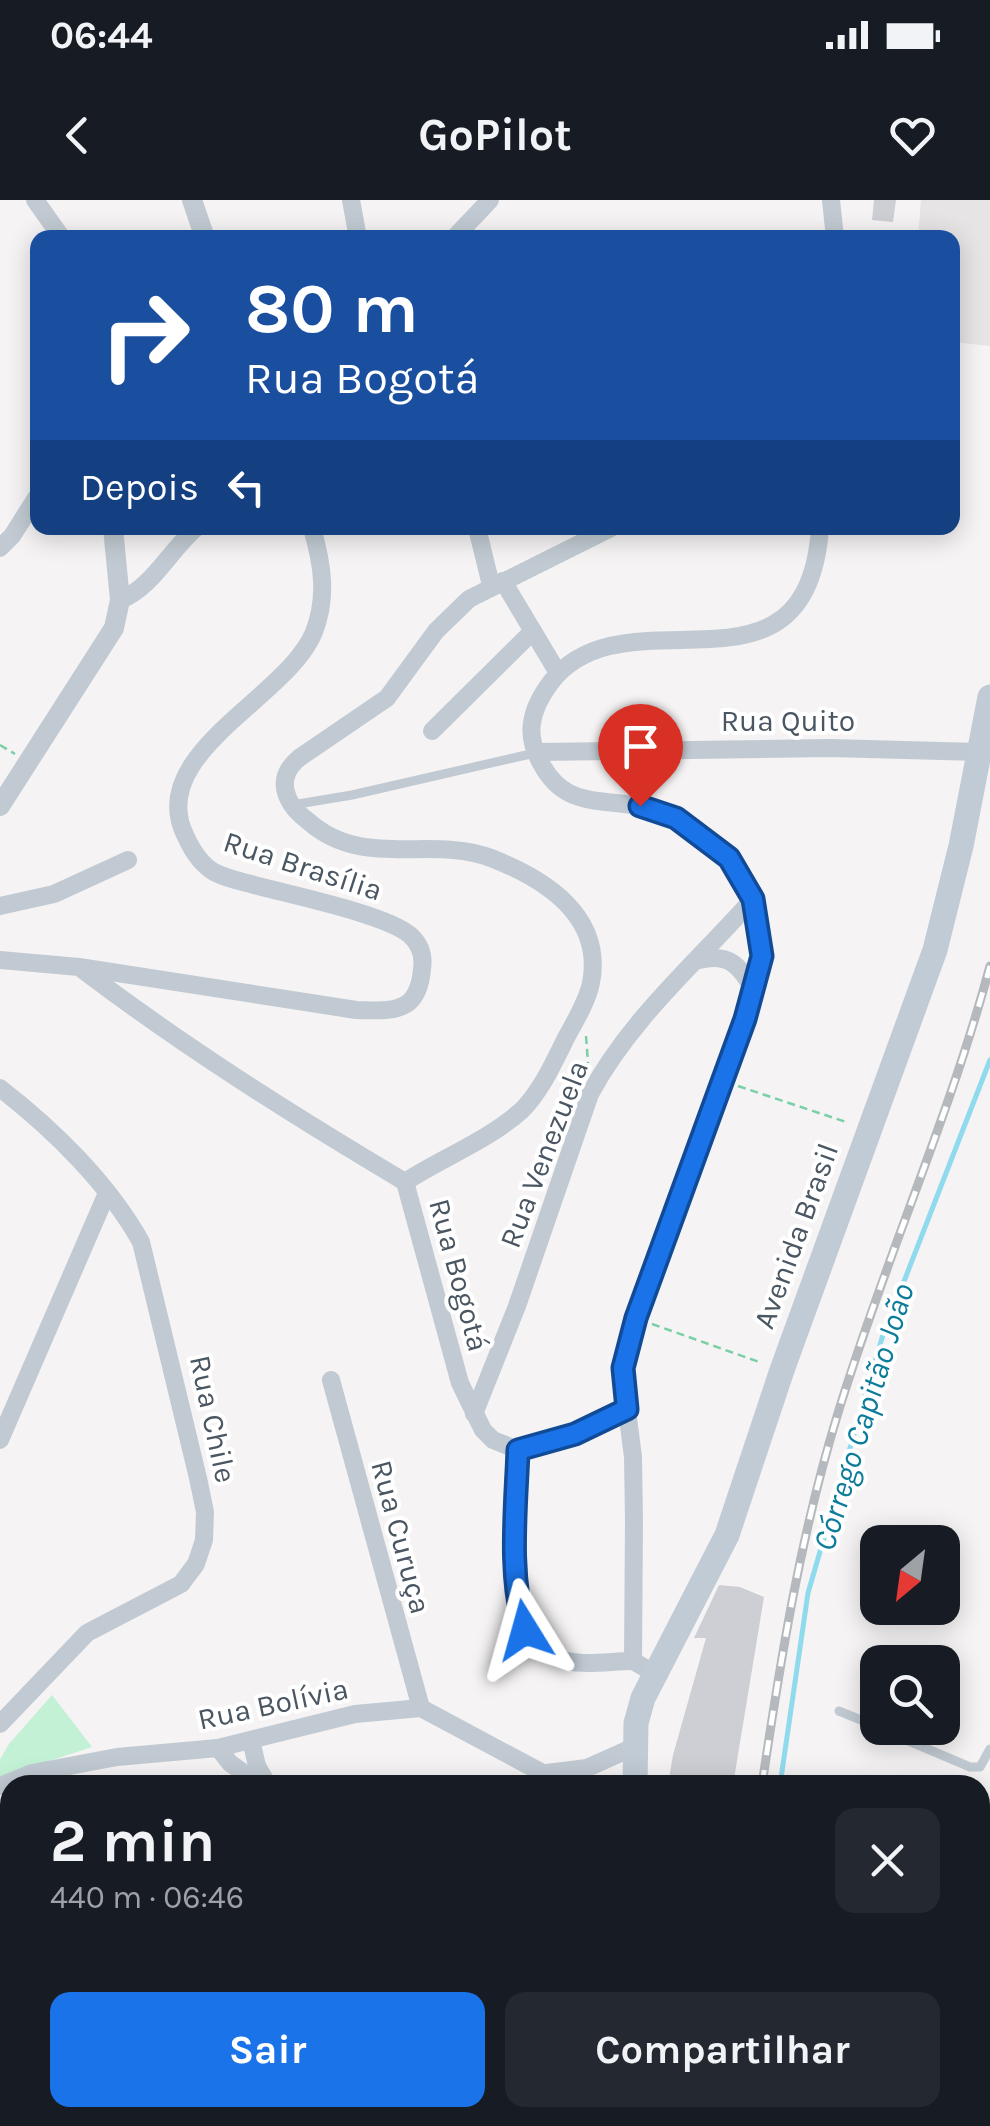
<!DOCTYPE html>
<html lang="pt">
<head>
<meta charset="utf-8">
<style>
	body { margin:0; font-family:Karla,sans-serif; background:#242831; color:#f1f3f6; height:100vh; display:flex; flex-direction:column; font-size:38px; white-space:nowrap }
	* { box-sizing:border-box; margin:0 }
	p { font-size:32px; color:#9ea1a6 }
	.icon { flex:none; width:55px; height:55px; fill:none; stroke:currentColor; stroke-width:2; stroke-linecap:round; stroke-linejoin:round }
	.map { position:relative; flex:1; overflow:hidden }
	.panel { position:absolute; left:0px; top:1575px; width:990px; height:352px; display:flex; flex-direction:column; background:#171b24; border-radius:30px 30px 0 0; box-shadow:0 5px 25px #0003 }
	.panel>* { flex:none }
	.top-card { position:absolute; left:30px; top:30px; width:930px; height:305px; border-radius:20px; box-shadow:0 5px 25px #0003; background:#1a4fa0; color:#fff; overflow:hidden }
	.needle { width:65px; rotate:209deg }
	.buttons { position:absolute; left:860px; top:1325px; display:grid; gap:20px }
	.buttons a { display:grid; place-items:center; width:100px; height:100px; border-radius:20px; background:#171b24; box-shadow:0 5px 25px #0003; font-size:50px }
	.pin { position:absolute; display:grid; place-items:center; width:85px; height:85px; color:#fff; margin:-102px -42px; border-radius:50% 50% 50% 0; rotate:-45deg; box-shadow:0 0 10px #0007 }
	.pin .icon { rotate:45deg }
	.me { position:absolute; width:110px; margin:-55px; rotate:352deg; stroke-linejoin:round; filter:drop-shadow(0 0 8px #0008) }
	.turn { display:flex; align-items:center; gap:35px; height:210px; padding:0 50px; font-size:45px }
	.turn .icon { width:130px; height:130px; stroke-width:2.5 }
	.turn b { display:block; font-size:70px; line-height:85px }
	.then { display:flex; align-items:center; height:95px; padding:0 50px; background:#0003; gap:20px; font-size:38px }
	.round { display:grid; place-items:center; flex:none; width:105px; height:105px; border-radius:20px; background:#242831 }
	.overview { display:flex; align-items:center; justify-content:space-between; height:170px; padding:0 50px }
	h1 { font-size:60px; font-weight:700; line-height:75px }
	.primary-button { display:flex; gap:20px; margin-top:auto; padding:20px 50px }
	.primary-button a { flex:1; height:115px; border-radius:20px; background:#1a73e8; color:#fff; font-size:40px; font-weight:700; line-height:115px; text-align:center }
	.primary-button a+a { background:#242831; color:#f1f3f6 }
	.status { display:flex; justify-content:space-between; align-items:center; height:70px; padding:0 50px; background:#171b24; direction:ltr }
	.status svg { height:28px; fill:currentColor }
	header { display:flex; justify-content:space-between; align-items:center; height:130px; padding:0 50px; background:#171b24; font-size:45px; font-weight:700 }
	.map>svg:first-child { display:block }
	.education { fill:#e6e4e5 }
	.green { fill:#c3f1d5 }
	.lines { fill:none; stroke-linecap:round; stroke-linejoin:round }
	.stream { stroke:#90daee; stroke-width:5 }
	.building { fill:#cdcfd5 }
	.path { stroke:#7ad0a6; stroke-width:2.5; stroke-dasharray:8 5; stroke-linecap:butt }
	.service { stroke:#c1cad2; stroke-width:9 }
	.minor { stroke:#c1cad2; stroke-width:18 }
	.tertiary { stroke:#c1cad2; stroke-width:20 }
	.secondary { stroke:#c1cbd6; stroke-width:25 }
	.rail-casing { stroke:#b5b8bd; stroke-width:9 }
	.rail { stroke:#fff; stroke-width:5; stroke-dasharray:15; stroke-linecap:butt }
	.route-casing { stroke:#114b97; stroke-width:25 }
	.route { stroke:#1a73e8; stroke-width:18 }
	.labels { text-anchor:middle; stroke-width:8; stroke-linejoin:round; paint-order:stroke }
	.street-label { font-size:30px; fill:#4a5661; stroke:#fff }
	.water-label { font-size:32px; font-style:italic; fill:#0c7c9b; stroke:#fff }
</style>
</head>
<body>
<div class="status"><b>06:44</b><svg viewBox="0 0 49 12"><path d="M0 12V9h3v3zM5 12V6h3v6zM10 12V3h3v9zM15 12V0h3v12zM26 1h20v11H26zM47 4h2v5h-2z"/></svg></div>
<header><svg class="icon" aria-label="back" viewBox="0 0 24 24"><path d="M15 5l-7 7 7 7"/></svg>GoPilot<svg class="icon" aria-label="heart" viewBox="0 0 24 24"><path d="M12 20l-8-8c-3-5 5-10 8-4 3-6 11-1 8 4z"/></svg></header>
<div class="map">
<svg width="990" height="1926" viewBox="0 0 990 1926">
	<rect width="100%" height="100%" fill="#f5f3f3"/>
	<polygon class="education" points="921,0 990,0 990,146 953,142 952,38 918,37"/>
	<polygon class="green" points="52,1495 92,1547 0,1577 0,1559 9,1544"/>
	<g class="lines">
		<g class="stream">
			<polyline points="780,1585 808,1393 882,1138 990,860"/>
			<polyline points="713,1926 715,1918"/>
		</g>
	</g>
	<g class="building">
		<polygon points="874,0 896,0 893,22 872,20"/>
		<polygon points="719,1385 740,1387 764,1397 733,1585 668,1585 673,1555 706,1438 694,1438"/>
	</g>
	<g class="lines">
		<g class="path">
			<polyline points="0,545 15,554"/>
			<polyline points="586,836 588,863"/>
			<polyline points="738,886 849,923"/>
			<polyline points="652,1124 762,1163"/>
		</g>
		<g class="service">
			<polyline points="292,605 352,595 535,553"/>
			<polyline points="839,1511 878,1527"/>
			<polyline points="878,1528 970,1567 980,1567 990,1549"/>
		</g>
		<g class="minor">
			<polyline points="35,0 62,38"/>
			<polyline points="351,0 358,38"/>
			<polyline points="831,0 835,38"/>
			<polyline points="454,38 490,0"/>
			<polyline points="477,328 491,385"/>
			<polyline points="0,348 12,336 38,295"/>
			<polyline points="503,381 558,473"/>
			<path d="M120,400C152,388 170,350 196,328"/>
			<polyline points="432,531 533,431"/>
			<polyline points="537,552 830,548 979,552"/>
			<polyline points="0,706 54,694 128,660"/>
			<path d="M0,760L79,767L356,810C372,810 394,813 408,803C418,795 421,781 422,769C424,756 420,744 410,735C386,714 286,694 251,684C239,681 225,678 214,672C202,665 192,650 186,637C143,554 288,498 314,432C328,396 322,363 312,328"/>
			<path d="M699,760C729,753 740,765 754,791"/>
			<path d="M83,770C186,848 294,916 405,982L460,1183L483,1230L493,1240L518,1250L575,1234L627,1209"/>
			<path d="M0,888C53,929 108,983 141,1042L198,1278L205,1312L204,1340L196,1364L181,1384L87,1433L0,1524"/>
			<path d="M405,982C442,958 489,940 522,910C541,891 554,862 566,838C575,821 587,802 591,783C604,716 545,679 491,658C430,635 363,670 308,621C300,615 292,608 288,598C281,582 286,569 299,558L387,498L436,431L469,399L611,328"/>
			<polyline points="331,1180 421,1508"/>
			<path d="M474,1214L517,1106L590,894C630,819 697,762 753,699"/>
			<polyline points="0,1240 107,993"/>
			<path d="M518,1250C516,1293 509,1389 524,1427C529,1440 542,1453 556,1458C579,1467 609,1461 633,1461"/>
			<path d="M654,1473L633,1461L634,1320L633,1257L623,1179L625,1155L638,1110L754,791C757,779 762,766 762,754C767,684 708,624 643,607C619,601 591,604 569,593C547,582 528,547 532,523C534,508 542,494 551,482C627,385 807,516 820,328"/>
			<polyline points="251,1540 257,1566 268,1585"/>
			<polyline points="218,1548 230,1563 260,1585"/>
			<polyline points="547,1573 587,1568 634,1547"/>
			<polyline points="0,1586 32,1573 117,1557 218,1548 355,1514 421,1508 565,1585"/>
			<polyline points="0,1662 10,1659"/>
			<polyline points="0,1723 10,1732"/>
			<polyline points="213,1918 222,1926"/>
			<polyline points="0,1925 2,1926"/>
			<polyline points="310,1926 314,1918"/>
			<polyline points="491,1926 492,1918"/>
		</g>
		<g class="tertiary">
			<polyline points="192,0 205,38"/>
			<polyline points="0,606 114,428 120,400 113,328"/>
		</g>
		<g class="secondary">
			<polyline points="635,1585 636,1523 643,1498 727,1335 782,1170 935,750 961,646 990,497"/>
			<polyline points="652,1926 652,1918"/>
		</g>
		<g class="rail-casing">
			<g id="rail">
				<path d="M762,1585C781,1457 800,1337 838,1213C884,1062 949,919 990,766"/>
				<polyline points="695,1926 697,1918"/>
			</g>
		</g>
		<use href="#rail" class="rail"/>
	</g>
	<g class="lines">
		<g class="route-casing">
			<path id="route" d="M525,1430C508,1374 516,1307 518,1250L575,1234L627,1209L623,1168L636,1118L745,819L762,756L753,699L729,658L676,618L640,606"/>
		</g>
		<use href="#route" class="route"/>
	</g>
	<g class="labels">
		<g class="street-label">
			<text x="788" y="531">Rua Quito</text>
			<text transform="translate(303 666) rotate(18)" y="10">Rua Brasília</text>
			<text transform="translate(544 954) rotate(-69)" y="10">Rua Venezuela</text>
			<text transform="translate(796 1036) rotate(-70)" y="10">Avenida Brasil</text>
			<text transform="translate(459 1075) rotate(75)" y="10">Rua Bogotá</text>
			<text transform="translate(213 1219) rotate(78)" y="10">Rua Chile</text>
			<text transform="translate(401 1337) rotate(75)" y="10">Rua Curuça</text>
			<text transform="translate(273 1504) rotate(-12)" y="10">Rua Bolívia</text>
		</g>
		<g class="water-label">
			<text transform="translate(863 1217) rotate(-73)" y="11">Córrego Capitão João</text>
		</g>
	</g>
</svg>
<div class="buttons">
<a><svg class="needle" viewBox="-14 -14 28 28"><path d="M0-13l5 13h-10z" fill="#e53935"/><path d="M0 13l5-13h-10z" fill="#9ea1a6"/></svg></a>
<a><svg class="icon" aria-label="search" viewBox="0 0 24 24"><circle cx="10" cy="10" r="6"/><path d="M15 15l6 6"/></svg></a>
</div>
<div class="pin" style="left:640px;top:606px;background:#d93025"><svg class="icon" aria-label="arrive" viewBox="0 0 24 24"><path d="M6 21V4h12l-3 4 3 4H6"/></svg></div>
<svg class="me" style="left:525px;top:1430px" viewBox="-20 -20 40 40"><path d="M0-17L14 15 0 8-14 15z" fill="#1a73e8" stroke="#fff" stroke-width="4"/></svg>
<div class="top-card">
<div class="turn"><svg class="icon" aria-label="right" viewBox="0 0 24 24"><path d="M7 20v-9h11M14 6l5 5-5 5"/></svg><div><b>80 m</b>Rua Bogotá</div></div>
<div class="then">Depois<svg class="icon" aria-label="left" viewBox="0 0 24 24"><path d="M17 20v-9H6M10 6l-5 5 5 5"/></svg></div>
</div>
<section class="panel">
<div class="overview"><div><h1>2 min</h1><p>440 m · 06:46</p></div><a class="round"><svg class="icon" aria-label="close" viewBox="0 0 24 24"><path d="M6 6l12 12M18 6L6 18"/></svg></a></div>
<div class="primary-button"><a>Sair</a><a>Compartilhar</a></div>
</section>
</div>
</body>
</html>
